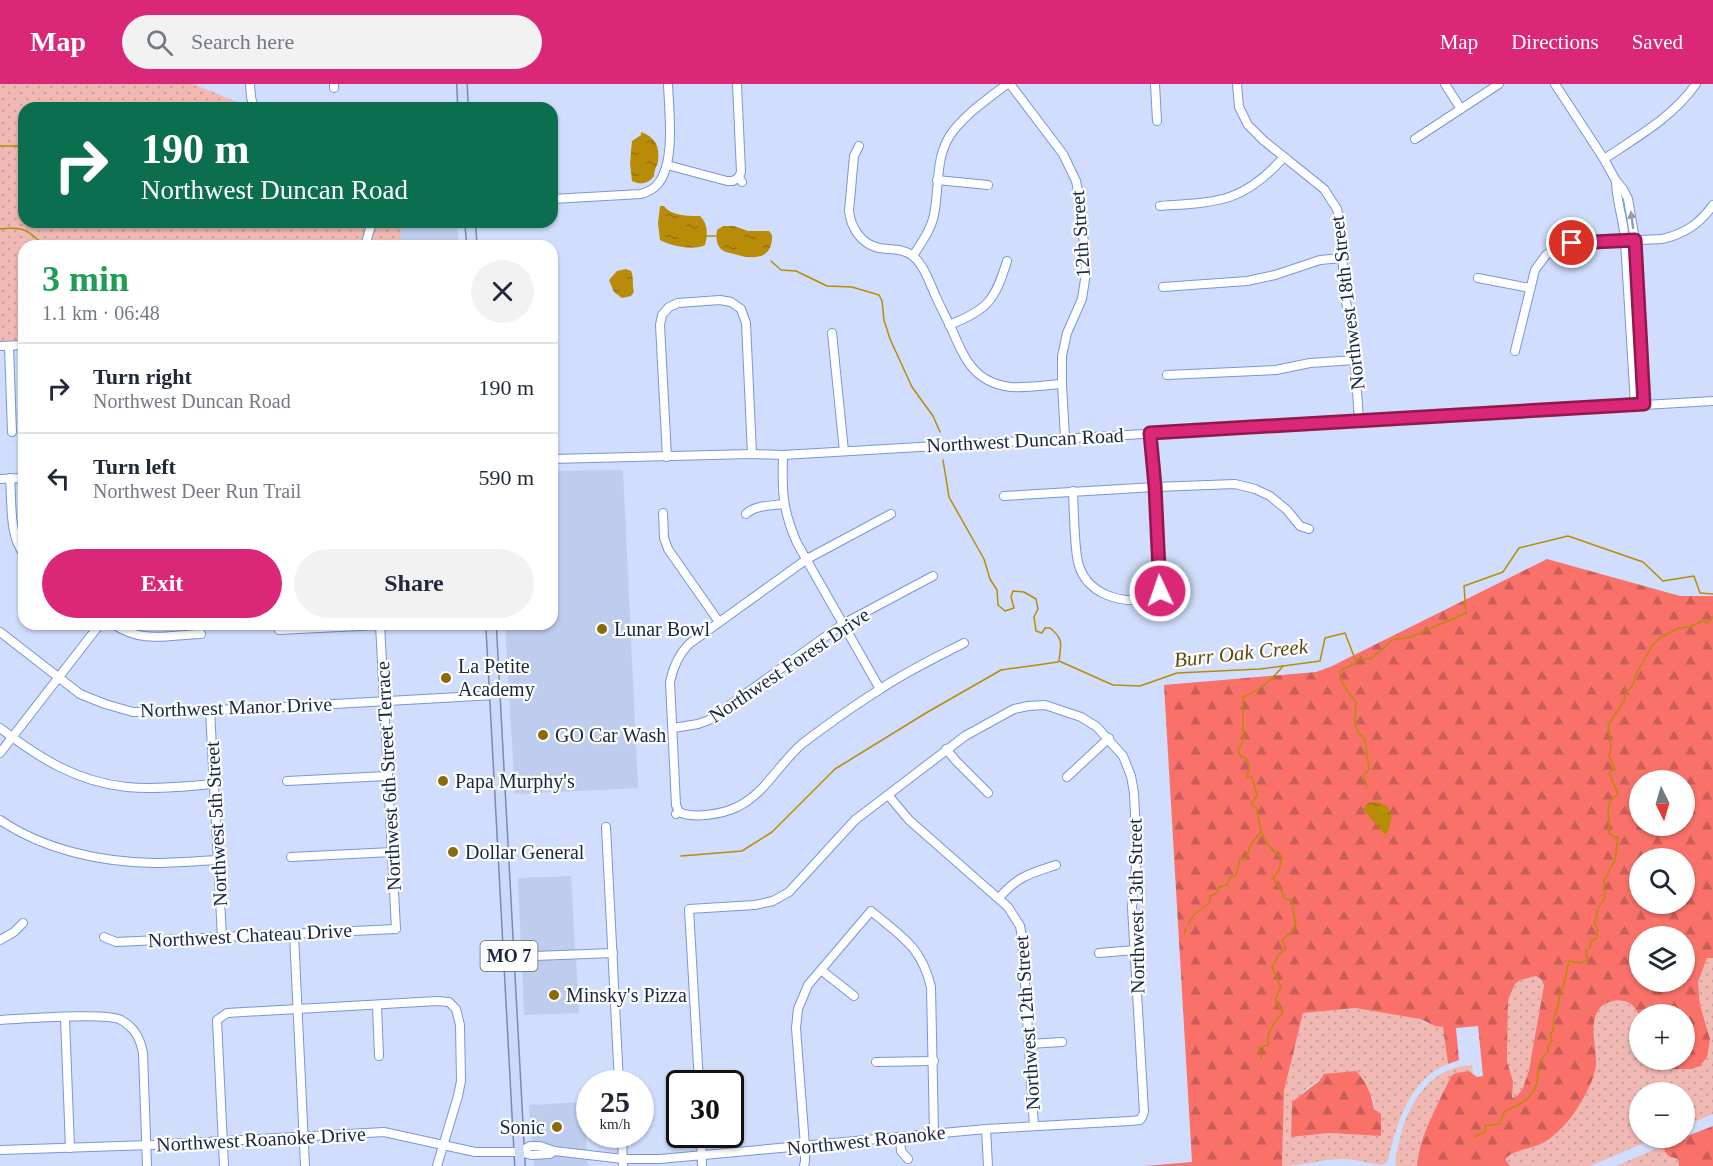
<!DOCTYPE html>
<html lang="en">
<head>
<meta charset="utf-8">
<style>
	body { margin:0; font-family:"Times New Roman",serif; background:#f2f2f3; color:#1f2937; height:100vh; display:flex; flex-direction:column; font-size:22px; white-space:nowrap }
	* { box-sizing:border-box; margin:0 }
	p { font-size:20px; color:#747a83 }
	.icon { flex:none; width:33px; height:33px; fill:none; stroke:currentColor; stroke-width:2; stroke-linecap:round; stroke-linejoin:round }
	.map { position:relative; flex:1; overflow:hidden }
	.side { position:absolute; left:18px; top:156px; width:540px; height:390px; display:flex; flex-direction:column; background:#fff; border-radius:18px; box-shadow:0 2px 4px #0004 }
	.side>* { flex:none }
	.top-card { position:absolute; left:18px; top:18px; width:540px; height:126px; border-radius:18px; box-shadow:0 2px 4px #0004; background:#0b6e4f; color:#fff; overflow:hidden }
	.needle { width:39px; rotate:175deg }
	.controls { position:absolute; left:1629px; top:686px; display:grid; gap:12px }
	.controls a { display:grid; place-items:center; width:66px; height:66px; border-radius:50%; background:#fff; box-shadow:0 2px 4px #0004; font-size:30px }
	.speed { position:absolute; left:576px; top:986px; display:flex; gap:12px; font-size:30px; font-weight:700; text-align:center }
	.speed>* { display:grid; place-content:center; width:78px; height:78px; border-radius:50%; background:#fff; box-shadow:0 2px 4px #0004; line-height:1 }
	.speed small { font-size:15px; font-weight:400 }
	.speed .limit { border:3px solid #111; border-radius:9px; background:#fff; color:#111 }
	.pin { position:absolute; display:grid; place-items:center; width:51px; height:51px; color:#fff; margin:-26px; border:3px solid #fff; border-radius:50%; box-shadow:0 2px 6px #0007 }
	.me { position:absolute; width:66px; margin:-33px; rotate:357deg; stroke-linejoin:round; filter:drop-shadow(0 0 4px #0008) }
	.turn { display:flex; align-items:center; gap:21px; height:126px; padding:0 24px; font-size:27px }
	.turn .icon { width:78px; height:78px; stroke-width:2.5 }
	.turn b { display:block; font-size:42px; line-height:51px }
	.round { display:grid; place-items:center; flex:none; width:63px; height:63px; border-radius:32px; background:#f2f2f3 }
	.overview { display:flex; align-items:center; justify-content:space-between; height:102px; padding:0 24px }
	h1 { font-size:36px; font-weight:800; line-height:45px; color:#1e9e55 }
	.button { display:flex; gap:12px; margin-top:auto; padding:12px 24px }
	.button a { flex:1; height:69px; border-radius:36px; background:#db2777; color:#fff; font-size:24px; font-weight:800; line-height:69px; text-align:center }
	.button a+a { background:#f2f2f3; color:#1f2937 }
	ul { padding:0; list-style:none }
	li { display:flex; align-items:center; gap:18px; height:90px; padding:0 24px; border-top:2px solid #e0e1e3 }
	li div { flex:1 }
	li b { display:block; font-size:22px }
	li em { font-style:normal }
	header { display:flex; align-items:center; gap:36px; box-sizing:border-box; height:84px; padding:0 30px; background:#db2777; color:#fff }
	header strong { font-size:28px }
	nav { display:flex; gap:33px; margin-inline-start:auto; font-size:21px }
	.search { width:420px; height:54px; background:#f2f2f3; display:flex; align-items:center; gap:15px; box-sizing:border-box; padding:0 21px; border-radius:33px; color:#747a83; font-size:22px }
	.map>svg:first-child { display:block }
	.built { fill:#becced }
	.grass { fill:url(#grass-dots); fill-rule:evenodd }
	.forest { fill:url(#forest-firs); fill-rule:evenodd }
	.water { fill:url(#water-ripples) }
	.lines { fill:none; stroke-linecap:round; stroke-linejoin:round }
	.stream { stroke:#b88c06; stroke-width:1.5 }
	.minor-casing { stroke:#7896dc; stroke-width:10 }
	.major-casing { stroke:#778ab5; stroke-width:12 }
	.minor { stroke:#fff; stroke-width:8 }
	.major { stroke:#ccdaf8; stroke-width:9 }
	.oneway { fill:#989daa }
	.route-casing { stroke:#8e194d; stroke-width:15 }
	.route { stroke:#db2777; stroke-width:10 }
	.poi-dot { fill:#8b6a0a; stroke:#fefefe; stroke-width:2 }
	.labels { text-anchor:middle; stroke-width:4.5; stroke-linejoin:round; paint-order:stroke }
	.shield { fill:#fefefe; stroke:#5e667a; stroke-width:1.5 }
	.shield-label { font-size:18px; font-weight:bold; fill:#192541 }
	.street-label { font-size:20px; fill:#192541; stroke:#fefefe }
	.poi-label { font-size:20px; fill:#192541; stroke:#fefefe; text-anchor:start }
	.water-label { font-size:21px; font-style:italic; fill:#5f480b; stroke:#fefefe }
</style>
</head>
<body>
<header>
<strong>Map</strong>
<div class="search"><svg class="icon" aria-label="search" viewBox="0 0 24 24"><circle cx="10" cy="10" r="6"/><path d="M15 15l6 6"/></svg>Search here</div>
<nav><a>Map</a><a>Directions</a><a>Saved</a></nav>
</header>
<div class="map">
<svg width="1713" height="1082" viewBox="0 0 1713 1082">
	<defs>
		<pattern id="grass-dots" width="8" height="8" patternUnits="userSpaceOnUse" patternTransform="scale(1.5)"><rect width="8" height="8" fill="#f0b9b3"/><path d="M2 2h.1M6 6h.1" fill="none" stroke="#cd9f9b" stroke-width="1.8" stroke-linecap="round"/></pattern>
		<pattern id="forest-firs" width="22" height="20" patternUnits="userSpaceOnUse" patternTransform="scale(1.5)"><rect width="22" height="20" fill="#f97169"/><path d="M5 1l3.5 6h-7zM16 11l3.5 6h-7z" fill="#c95d58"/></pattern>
		<pattern id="water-ripples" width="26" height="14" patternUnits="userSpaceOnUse" patternTransform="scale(1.5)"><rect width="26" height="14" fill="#b88c06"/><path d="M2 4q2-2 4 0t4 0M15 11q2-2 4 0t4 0" fill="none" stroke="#957209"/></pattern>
	</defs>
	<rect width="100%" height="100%" fill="#d0ddfc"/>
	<g class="built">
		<polygon points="400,138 457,138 459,162 401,162"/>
		<polygon points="623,386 638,704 515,710 505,540 552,540 552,387"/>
		<polygon points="571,792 575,866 523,868 521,866 518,794"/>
		<polygon points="576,874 579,929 524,931 522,878 524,876"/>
		<polygon points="584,1018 587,1066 532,1060 529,1021"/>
		<polygon points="561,1071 587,1074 588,1082 534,1082 533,1074"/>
	</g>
	<g class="grass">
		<polygon points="0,0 193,0 247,22 252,17 254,24 24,24 24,138 400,138 401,162 24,162 24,257 0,258"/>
		<path d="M1707,874H1713V1030L1685,1042L1684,1008H1640V1053H1658L1590,1082H1510L1505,1075L1511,1069L1544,1059L1560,1046L1596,930C1602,921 1608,917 1619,917C1647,916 1639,957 1640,975H1660L1673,985H1692L1707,942L1700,921L1698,898Z"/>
		<polygon points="1536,892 1541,895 1544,901 1529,986 1523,1004 1518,1011 1511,1014 1513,997 1507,978 1508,916 1515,900 1520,896"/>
		<path d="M1355,924L1420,935L1425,939L1443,943L1448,980C1441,983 1433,987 1428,992C1404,1013 1396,1045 1388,1076L1385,1080L1380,1081C1368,1079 1355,1075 1343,1075C1322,1075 1302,1082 1282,1082L1284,1007L1303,929ZM1324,990L1372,1012L1381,1052L1329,1049L1292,1053C1290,1038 1292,1022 1302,1010C1307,1002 1318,999 1324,990Z"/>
		<path d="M1472,981L1473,989L1469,987L1451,992C1438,1021 1420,1051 1417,1082H1396C1394,1073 1398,1064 1400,1055C1405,1030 1421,999 1445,988C1454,983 1463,982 1472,981Z"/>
		<polygon points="1669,1059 1664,1066 1668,1072 1678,1075 1679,1082 1616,1082"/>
	</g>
	<g class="forest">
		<path d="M1547,475L1680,512H1713V874H1707L1698,898L1700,921L1710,955L1707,973L1700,982L1692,985H1673L1660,975H1684V930L1639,931C1637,927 1634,922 1631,920C1623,914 1608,916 1601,923C1587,937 1597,963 1596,981C1594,995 1586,1011 1578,1023C1570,1036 1557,1051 1543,1059C1531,1065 1515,1065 1505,1075L1510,1082H1417C1420,1050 1438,1021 1451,992L1456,989L1469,987L1477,993L1483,992L1478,942L1456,944L1459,976L1448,980L1443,943L1435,942L1420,935L1355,924L1303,929L1284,1007L1282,1082H1145L1192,1078L1164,601L1316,588L1330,583ZM1640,696H1684V741H1640ZM1640,774H1684V819H1640ZM1640,852H1684V897H1640ZM1536,892L1541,895L1544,901L1529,986L1523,1004L1518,1011L1512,1014L1513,997L1507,978L1508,916L1515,900L1520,896Z"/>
		<path d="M1356,987C1367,999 1371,1009 1374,1025L1381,1030V1052L1329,1049L1291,1053L1292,1018L1319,997L1324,990Z"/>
		<polygon points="1713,1042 1713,1082 1679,1082 1678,1075 1668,1072 1664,1066 1669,1059"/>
	</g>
	<g class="water">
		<path d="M641,48C655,53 660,62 658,77C657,83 654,85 654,92C648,100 641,101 632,97L630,79L632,57L641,51Z"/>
		<path d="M660,122H664C671,132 688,132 700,132C708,140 708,150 705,161C694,167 671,162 660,156L658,139Z"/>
		<path d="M723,142H734L748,147H769L772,151C773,176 753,176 734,170C730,169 724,168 721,165C716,160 716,152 717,146Z"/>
		<path d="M626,185L631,187C634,193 632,201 634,208L631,212L622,214L614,208L609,196L617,187Z"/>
		<polygon points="1378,718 1387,722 1392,731 1389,746 1385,751 1363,725 1368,719"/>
	</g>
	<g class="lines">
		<g class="stream">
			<polyline points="0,62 19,62 24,60"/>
			<path d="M0,145C23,142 28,146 45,162"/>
			<polyline points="707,152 716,152"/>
			<polyline points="771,177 781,186 796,187 827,202 852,203 879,211 882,217 884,236 890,255 912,303 933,332 940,348"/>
			<path d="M943,376L949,413L984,475L990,495L997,506L998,521L1005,527L1014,524L1011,513L1013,507L1024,508L1036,515L1038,525L1034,533L1036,547L1042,549L1045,544H1050C1064,555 1061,560 1059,577"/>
			<polyline points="1059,577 1113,601 1140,602 1177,589 1260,585 1320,577 1325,554 1345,549 1355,575 1371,575 1392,556 1411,553 1466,529 1464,502 1503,488 1519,464 1568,452 1643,478 1663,497 1694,492 1700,509 1713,510"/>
			<path d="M1356,577L1354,580L1340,587C1339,598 1349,609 1356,618L1355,641L1358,648L1365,656L1369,686L1363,691L1367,703"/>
			<polyline points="681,772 742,767 772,748 835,685 926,629 1001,586 1058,578"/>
			<polyline points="1188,840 1194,831 1210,818 1210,812 1217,809 1219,803 1227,801 1229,794 1236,791 1240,775 1246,774 1251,760 1261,748"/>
			<polyline points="1184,850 1186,844"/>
			<path d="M1261,975L1259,964L1268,961C1266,950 1274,937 1283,929L1275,916L1281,903L1272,883L1279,870L1286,865L1282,856L1296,844L1292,816L1285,815L1280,804L1273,794L1279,786L1282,774C1262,759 1260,748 1257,725L1251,720L1257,711L1252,693H1247L1249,681L1246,674L1241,673L1238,666C1243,660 1246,654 1243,647V613C1260,606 1271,597 1283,582"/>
			<path d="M1474,1053L1485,1048V1042L1499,1040L1505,1027C1517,1022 1530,1016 1535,1004C1542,988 1532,982 1548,968V962L1552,956L1550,950L1553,947L1554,934L1559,918L1560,909L1564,900L1569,877L1580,879L1588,876L1586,867L1590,864L1591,857L1597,854L1598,846L1594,839L1597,833V827L1605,813L1604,797L1615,776L1618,754L1609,750C1611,731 1602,721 1618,710L1609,689L1615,685L1609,672L1611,663L1608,641L1624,617L1625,610L1633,601L1636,590L1652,562L1661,553L1679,544L1690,543L1703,537L1707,539L1713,533"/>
		</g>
		<g class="minor-casing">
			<g id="minor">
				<polyline points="250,0 251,13 254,24"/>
				<polyline points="334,0 334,4"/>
				<polyline points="737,0 741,88 739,93 742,98"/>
				<polyline points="1010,0 1063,70 1076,97 1081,122 1086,189 1082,215 1067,249 1062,272 1062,300 1065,354"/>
				<polyline points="1155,0 1157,37"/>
				<polyline points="1237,0 1239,23 1248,41 1263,56 1324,105 1337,125 1340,138 1345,213 1353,251 1359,336"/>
				<polyline points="1445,0 1461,25"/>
				<polyline points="1555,0 1604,75 1616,97 1623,105 1628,115 1635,156 1644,320"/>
				<polyline points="1415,55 1499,0"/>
				<path d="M859,62L854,72L849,127C851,144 861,160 879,164C890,166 905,164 914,173C925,183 930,200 936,213C941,224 947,235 952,246C965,276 975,299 1011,303C1028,304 1045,301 1062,300"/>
				<path d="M1604,75C1637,53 1673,33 1696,0"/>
				<polyline points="667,81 727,97 733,97 739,93"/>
				<polyline points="937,96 988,101"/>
				<path d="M1616,97C1616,116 1624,137 1625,157L1635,321"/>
				<path d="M552,115L641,110C647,108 653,106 657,101C676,80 669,27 668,0"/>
				<path d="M1160,122C1218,118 1243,119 1284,73"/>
				<polyline points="365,162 372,138"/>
				<path d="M913,172C921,159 931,146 934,131C940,102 934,70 954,46C968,28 989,14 1007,0"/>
				<polyline points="1478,194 1530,204"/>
				<polyline points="1163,203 1247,197 1275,191 1320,176 1342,174"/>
				<path d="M949,241C988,226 995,216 1007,177"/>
				<polyline points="832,249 844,367"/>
				<polyline points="0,262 24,261"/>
				<polyline points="9,262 12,348"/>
				<path d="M1515,267L1535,186L1546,171L1554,166L1572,159L1662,155C1685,150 1700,139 1713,121"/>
				<polyline points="1167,291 1276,286 1310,279 1355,276"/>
				<polyline points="1150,349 1155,403 1160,507 1157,513 1161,516"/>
				<path d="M783,371C782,407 782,425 797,459L880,605"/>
				<polyline points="667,373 660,241 662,231 669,223 678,219 720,216 731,218 741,225 746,239 752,370"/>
				<polyline points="552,375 752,370 783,371 1713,317"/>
				<path d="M10,394C12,418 9,452 24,470"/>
				<polyline points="0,395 24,394"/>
				<path d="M1073,407C1074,429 1074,451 1077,473C1083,512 1124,522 1157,513"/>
				<polyline points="1004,412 1155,403 1235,400 1255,405 1270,412 1287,426 1300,442 1309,445"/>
				<polyline points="663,429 664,454 668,465 719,538"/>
				<path d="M746,430C755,421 771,422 783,420"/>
				<path d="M113,540C143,560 167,551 201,550"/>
				<polyline points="279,546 380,541"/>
				<polyline points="0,548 80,610 105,620 133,628 244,625 495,611"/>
				<polyline points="210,626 222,853"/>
				<path d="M0,644C39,674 77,698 127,703C156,706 186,702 214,700"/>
				<polyline points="673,644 698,640 709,636 843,540 933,492"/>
				<polyline points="946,665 957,678 988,709"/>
				<polyline points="0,669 100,540"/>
				<polyline points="1067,693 1109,654"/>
				<polyline points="287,697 387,692"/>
				<polyline points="888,711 909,736 1008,823 1020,842 1022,853 1034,1042"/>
				<path d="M679,728L676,721L670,598C673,583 678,571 689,560L807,475L891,430"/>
				<path d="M676,730L679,728C693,735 723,730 737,723C765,710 780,678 803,659C827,641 853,622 879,606C905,588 935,574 964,559"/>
				<path d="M0,736C44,766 101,778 154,779C175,779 197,777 218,776"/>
				<polyline points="606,743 619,999"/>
				<polyline points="291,773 392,768"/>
				<path d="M999,814C1018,792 1029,790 1056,781"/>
				<polyline points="294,850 305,1082"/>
				<polyline points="104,853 116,858 396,845 380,540"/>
				<polyline points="0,856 14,848 23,839"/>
				<polyline points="1099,869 1135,866"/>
				<polyline points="509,873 613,869"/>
				<polyline points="821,886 854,912"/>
				<polyline points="377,922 379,972"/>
				<polyline points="65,934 70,1064"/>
				<path d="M0,936C22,935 106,928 121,936C135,944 140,954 143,969L147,1082"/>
				<polyline points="1029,960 1062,958"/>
				<polyline points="876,978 934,977"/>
				<polyline points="698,997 721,995"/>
				<polyline points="699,999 689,825 755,821 773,817 789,808 855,736 965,652 1014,625 1028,622 1045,621 1081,633 1097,643 1123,672 1131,692 1134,709 1137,772 1132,823 1144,1028 1142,1033"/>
				<polyline points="986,1045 988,1082"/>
				<polyline points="622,1050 623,1082"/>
				<polyline points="701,1050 702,1082"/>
				<polyline points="900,1053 901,1067 908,1075"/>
				<polyline points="0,1066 151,1061 384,1048 475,1068 520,1068 531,1071 550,1070 554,1067"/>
				<polyline points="520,1068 530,1062 540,1062 554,1067 623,1075 660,1075 986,1045 1130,1037 1140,1036 1142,1033"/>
				<polyline points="224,1082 217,936 227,929 437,917 449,918 456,925 460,941 461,997 458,1012 437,1082"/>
				<path d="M804,1082L805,1077V1062L796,944L798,925L808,901L871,827C902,853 921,862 931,903L934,1049"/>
			</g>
		</g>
		<g class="major-casing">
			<g id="major">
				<polyline points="462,0 463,24"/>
				<polyline points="470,138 472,162"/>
				<polyline points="491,540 520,1082"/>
			</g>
		</g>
		<use href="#minor" class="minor"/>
		<use href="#major" class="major"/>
	</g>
	<defs><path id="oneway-solid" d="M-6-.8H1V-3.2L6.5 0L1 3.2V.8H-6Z" transform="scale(1.5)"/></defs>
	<use class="oneway" href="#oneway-solid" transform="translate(1632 136) rotate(-98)"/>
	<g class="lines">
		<g class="route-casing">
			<polyline id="route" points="1160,507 1155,402 1150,349 1644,320 1635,156 1572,159"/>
		</g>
		<use href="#route" class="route"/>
	</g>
	<g class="poi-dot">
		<circle cx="602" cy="545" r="6"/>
		<circle cx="446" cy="594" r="6"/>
		<circle cx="543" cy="651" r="6"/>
		<circle cx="443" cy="697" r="6"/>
		<circle cx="453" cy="768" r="6"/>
		<circle cx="554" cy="911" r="6"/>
		<circle cx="557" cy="1043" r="6"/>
	</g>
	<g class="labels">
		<rect class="shield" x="480.5" y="857" width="57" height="30" rx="4.5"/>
		<g class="shield-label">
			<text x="509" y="878">MO 7</text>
		</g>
		<g class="street-label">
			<text transform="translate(1080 150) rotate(-94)" y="7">12th Street</text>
			<text transform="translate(1347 219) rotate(-97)" y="7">Northwest 18th Street</text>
			<text transform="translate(1025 356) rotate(-3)" y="7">Northwest Duncan Road</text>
			<text transform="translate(789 581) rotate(-34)" y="7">Northwest Forest Drive</text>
			<text transform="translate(236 623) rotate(-2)" y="7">Northwest Manor Drive</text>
			<text transform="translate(388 692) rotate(-93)" y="7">Northwest 6th Street Terrace</text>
			<text transform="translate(216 740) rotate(-93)" y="7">Northwest 5th Street</text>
			<text transform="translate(1136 822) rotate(-91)" y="7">Northwest 13th Street</text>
			<text transform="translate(250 851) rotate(-3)" y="7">Northwest Chateau Drive</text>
			<text transform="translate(1027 939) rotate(-94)" y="7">Northwest 12th Street</text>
			<text transform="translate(261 1055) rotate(-3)" y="7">Northwest Roanoke Drive</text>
			<text transform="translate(866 1056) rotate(-6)" y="7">Northwest Roanoke</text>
		</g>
		<g class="poi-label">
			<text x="614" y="552">Lunar Bowl</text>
			<text x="458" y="589">La Petite<tspan x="458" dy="23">Academy</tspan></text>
			<text x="555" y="658">GO Car Wash</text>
			<text x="455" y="704">Papa Murphy's</text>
			<text x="465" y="775">Dollar General</text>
			<text x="566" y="918">Minsky's Pizza</text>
			<text x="545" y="1050" text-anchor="end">Sonic</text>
		</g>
		<g class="water-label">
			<text transform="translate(1241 569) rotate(-6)" y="7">Burr Oak Creek</text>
		</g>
	</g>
</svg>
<div class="controls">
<a><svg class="needle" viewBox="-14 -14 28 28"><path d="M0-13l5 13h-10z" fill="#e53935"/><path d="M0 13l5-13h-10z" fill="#747a83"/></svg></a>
<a><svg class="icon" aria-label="search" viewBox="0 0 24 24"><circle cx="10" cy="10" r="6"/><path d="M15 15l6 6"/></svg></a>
<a><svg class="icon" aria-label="layers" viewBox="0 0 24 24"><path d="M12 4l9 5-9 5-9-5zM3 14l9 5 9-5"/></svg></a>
<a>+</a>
<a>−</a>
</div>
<div class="speed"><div>25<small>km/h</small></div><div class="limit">30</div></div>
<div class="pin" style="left:1572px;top:159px;background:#d93025"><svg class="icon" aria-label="arrive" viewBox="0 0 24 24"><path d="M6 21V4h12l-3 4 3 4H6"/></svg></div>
<svg class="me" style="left:1160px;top:507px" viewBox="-20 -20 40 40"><circle r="17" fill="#db2777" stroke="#fff" stroke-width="3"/><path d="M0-11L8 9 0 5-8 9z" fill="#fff"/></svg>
<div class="top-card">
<div class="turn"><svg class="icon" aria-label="right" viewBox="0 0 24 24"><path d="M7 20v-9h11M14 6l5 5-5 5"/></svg><div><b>190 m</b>Northwest Duncan Road</div></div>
</div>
<section class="side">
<div class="overview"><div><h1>3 min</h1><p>1.1 km · 06:48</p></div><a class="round"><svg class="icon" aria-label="close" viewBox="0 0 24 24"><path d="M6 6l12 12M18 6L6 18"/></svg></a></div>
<ul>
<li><svg class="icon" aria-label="right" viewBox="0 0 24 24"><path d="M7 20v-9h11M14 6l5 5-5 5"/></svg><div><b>Turn right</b><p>Northwest Duncan Road</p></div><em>190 m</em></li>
<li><svg class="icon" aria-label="left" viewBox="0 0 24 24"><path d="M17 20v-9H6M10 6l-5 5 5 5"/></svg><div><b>Turn left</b><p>Northwest Deer Run Trail</p></div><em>590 m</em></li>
</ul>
<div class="button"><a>Exit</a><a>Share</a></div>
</section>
</div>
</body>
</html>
